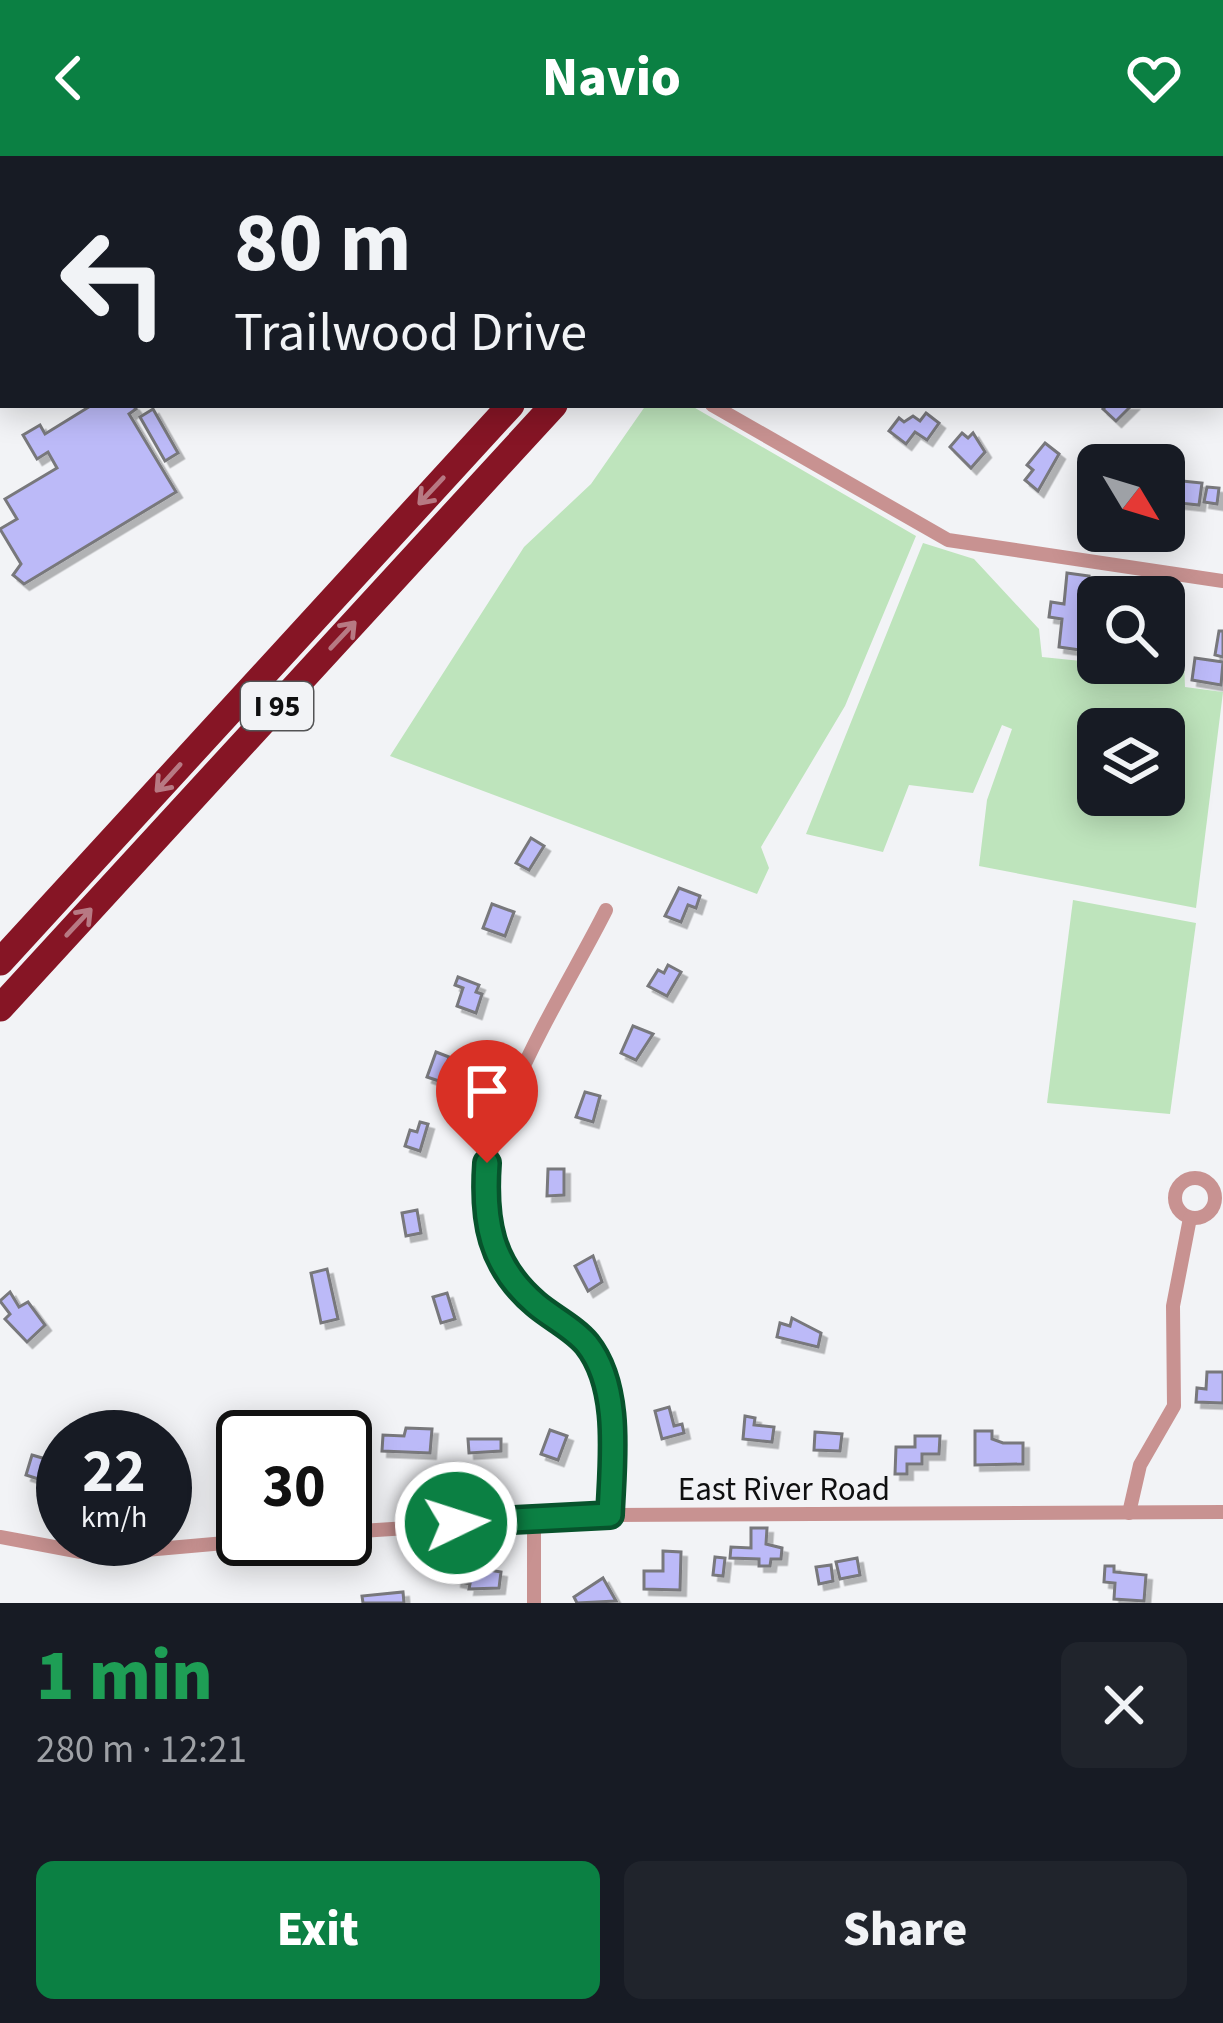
<!DOCTYPE html>
<html lang="en">
<head>
<meta charset="utf-8">
<style>
	body { margin:0; font-family:"Source Sans 3",sans-serif; background:#20242c; color:#f1f3f6; height:100vh; display:flex; flex-direction:column; font-size:45px; white-space:nowrap }
	* { box-sizing:border-box; margin:0 }
	p { font-size:39px; color:#9ea1a6 }
	.icon { flex:none; width:66px; height:66px; fill:none; stroke:currentColor; stroke-width:2; stroke-linecap:round; stroke-linejoin:round }
	.map { position:relative; height:1447px; overflow:hidden }
	.side { display:flex; flex-direction:column; background:#171b24; flex:1 }
	.side>* { flex:none }
	.banner { position:absolute; left:0px; top:0px; width:1224px; height:252px; box-shadow:0 6px 30px #0003; background:#171b24; color:#f1f3f6; overflow:hidden }
	.needle { width:78px; rotate:128deg }
	.controls { position:absolute; left:1077px; top:288px; display:grid; gap:24px }
	.controls a { display:grid; place-items:center; width:108px; height:108px; border-radius:18px; background:#171b24; box-shadow:0 6px 30px #0003; font-size:60px }
	.speed { position:absolute; left:36px; top:1254px; display:flex; gap:24px; font-size:60px; font-weight:700; text-align:center }
	.speed>* { display:grid; place-content:center; width:156px; height:156px; border-radius:50%; background:#171b24; box-shadow:0 6px 30px #0003; line-height:1 }
	.speed small { font-size:30px; font-weight:400 }
	.speed .limit { border:6px solid #111; border-radius:18px; background:#fff; color:#111 }
	.pin { position:absolute; display:grid; place-items:center; width:102px; height:102px; color:#fff; margin:-123px -51px; border-radius:50% 50% 50% 0; rotate:-45deg; box-shadow:0 0 12px #0007 }
	.pin .icon { rotate:45deg }
	.me { position:absolute; width:132px; margin:-66px; rotate:86deg; stroke-linejoin:round; filter:drop-shadow(0 0 9px #0008) }
	.turn { display:flex; align-items:center; gap:42px; height:252px; padding:0 36px; font-size:54px }
	.turn .icon { width:156px; height:156px; stroke-width:2.5 }
	.turn b { display:block; font-size:84px; line-height:102px }
	.round { display:grid; place-items:center; flex:none; width:126px; height:126px; border-radius:18px; background:#20242c }
	.head { display:flex; align-items:center; justify-content:space-between; height:204px; padding:0 36px }
	h1 { font-size:72px; font-weight:800; line-height:90px; color:#1e9e55 }
	.primary-button { display:flex; gap:24px; margin-top:auto; padding:24px 36px }
	.primary-button a { flex:1; height:138px; border-radius:18px; background:#0b8043; color:#fff; font-size:48px; font-weight:800; line-height:138px; text-align:center }
	.primary-button a+a { background:#20242c; color:#f1f3f6 }
	header { display:flex; justify-content:space-between; align-items:center; height:156px; padding:0 36px; background:#0b8043; color:#fff; font-size:54px; font-weight:800 }
	.map>svg:first-child { display:block }
	.green { fill:#bee4bc; fill-rule:evenodd }
	.building { fill:#bcbaf8; stroke:#78787b; stroke-width:3; filter:url(#shadow) }
	.lines { fill:none; stroke-linecap:round; stroke-linejoin:round }
	.street { stroke:#c89291; stroke-width:14 }
	.primary { stroke:#9a3d41; stroke-width:21 }
	.highway { stroke:#861525; stroke-width:27 }
	.oneway { stroke:#b77983 }
	.route-casing { stroke:#07532c; stroke-width:30 }
	.route { stroke:#0b8043; stroke-width:21 }
	.labels { text-anchor:middle; stroke-width:10; stroke-linejoin:round; paint-order:stroke }
	.shield { fill:#f2f3f6; stroke:#535355; stroke-width:3 }
	.shield-label { font-size:30px; font-weight:bold; fill:#0f0f10 }
	.street-label { font-size:33px; fill:#0f0f10; stroke:#f2f3f6 }
</style>
</head>
<body>
<header><svg class="icon" aria-label="back" viewBox="0 0 24 24"><path d="M15 5l-7 7 7 7"/></svg>Navio<svg class="icon" aria-label="heart" viewBox="0 0 24 24"><path d="M12 20l-8-8c-3-5 5-10 8-4 3-6 11-1 8 4z"/></svg></header>
<div class="map">
<svg width="1223" height="1447" viewBox="0 0 1223 1447">
	<defs>
		<filter id="shadow"><feDropShadow dx="5.5" dy="5.5" stdDeviation="0" flood-color="#0004"/></filter>
	</defs>
	<rect width="100%" height="100%" fill="#f2f3f6"/>
	<g class="green">
		<polygon points="646,249 690,249 916,380 845,550 761,691 769,712 757,738 390,600 524,391 591,328"/>
		<path d="M923,387L974,403L1039,473L1042,501L1091,506L1098,482V507H1164V498L1184,503L1185,531L1223,536L1196,752L979,710L987,644L1012,573L1002,569L973,637L909,629L883,696L806,678ZM1098,573H1164V639H1098Z"/>
		<polygon points="1073,744 1196,767 1170,958 1047,947"/>
	</g>
	<g class="building">
		<polygon points="202,0 269,0 269,3 204,3"/>
		<polygon points="92,249 133,249 136,253 129,258 176,336 24,428 13,419 21,408 0,373 17,363 5,343 57,312 48,296 37,303 23,279 40,269 45,278"/>
		<polygon points="1107,249 1132,249 1116,265 1103,253"/>
		<polygon points="153,253 178,297 165,305 140,261"/>
		<polygon points="926,257 939,267 927,284 915,276 906,288 889,275 899,262 904,266 913,260 920,265"/>
		<polygon points="962,277 968,282 973,277 985,296 971,312 950,291"/>
		<polygon points="1045,287 1059,298 1038,335 1025,324 1033,314 1027,309"/>
		<polygon points="1182,325 1202,327 1199,349 1179,347"/>
		<polygon points="1207,331 1219,332 1217,348 1204,346"/>
		<polygon points="1067,417 1089,420 1080,494 1059,491 1062,463 1049,461 1051,446 1064,448"/>
		<polygon points="1126,427 1141,427 1140,441 1126,441"/>
		<polygon points="1219,475 1223,475 1223,501 1215,499"/>
		<polygon points="1195,502 1223,506 1221,529 1192,524"/>
		<polygon points="531,682 544,690 529,714 516,707"/>
		<polygon points="679,732 700,740 696,752 688,749 681,766 665,760"/>
		<polygon points="492,748 514,756 505,780 483,772"/>
		<polygon points="668,809 681,816 667,840 648,830 658,814 664,817"/>
		<polygon points="458,821 479,829 476,836 482,838 476,857 457,850 463,832 455,829"/>
		<polygon points="633,870 653,878 636,904 621,897"/>
		<polygon points="436,896 449,901 442,926 427,921"/>
		<polygon points="585,936 600,940 593,966 576,961"/>
		<polygon points="420,966 428,968 420,995 405,990 410,974 417,976"/>
		<polygon points="548,1013 564,1013 564,1039 547,1040"/>
		<polygon points="417,1054 421,1077 406,1080 402,1057"/>
		<polygon points="593,1100 602,1126 588,1135 575,1110"/>
		<polygon points="327,1113 338,1163 321,1167 311,1117"/>
		<polygon points="10,1136 19,1151 28,1146 45,1169 27,1186 5,1163 10,1158 0,1145"/>
		<polygon points="447,1137 455,1163 441,1167 433,1141"/>
		<polygon points="792,1162 821,1177 818,1191 777,1181 780,1167 790,1170"/>
		<polygon points="1207,1216 1223,1216 1223,1247 1196,1246 1197,1232 1206,1233"/>
		<polygon points="669,1251 674,1270 682,1268 684,1277 662,1283 655,1255"/>
		<polygon points="745,1260 755,1262 754,1269 774,1271 772,1286 743,1283"/>
		<polygon points="406,1272 432,1273 430,1297 382,1295 383,1279 404,1280"/>
		<polygon points="550,1274 567,1280 558,1304 541,1298"/>
		<polygon points="975,1275 992,1275 992,1283 1003,1287 1023,1287 1023,1308 975,1309"/>
		<polygon points="815,1276 842,1278 840,1295 814,1294"/>
		<polygon points="915,1280 940,1280 939,1298 922,1298 922,1308 907,1308 907,1318 895,1318 896,1291 915,1291"/>
		<polygon points="468,1283 501,1283 501,1295 469,1297"/>
		<polygon points="32,1299 63,1308 63,1331 26,1319"/>
		<polygon points="751,1372 767,1372 766,1388 782,1392 781,1403 771,1403 770,1410 759,1410 759,1403 730,1402 731,1391 751,1392"/>
		<polygon points="663,1395 681,1396 680,1434 644,1433 644,1415 663,1415"/>
		<polygon points="715,1401 725,1402 723,1420 713,1419"/>
		<polygon points="857,1402 860,1419 840,1423 836,1406"/>
		<polygon points="458,1409 501,1416 499,1432 469,1433 470,1428 456,1425"/>
		<polygon points="831,1409 833,1425 819,1428 816,1411"/>
		<polygon points="1105,1410 1114,1410 1114,1416 1146,1419 1144,1445 1114,1443 1115,1427 1104,1426"/>
		<polygon points="603,1422 616,1445 577,1447 574,1441"/>
		<polygon points="403,1436 404,1447 363,1447 362,1440"/>
	</g>
	<g class="lines">
		<g class="street">
			<polyline points="1144,0 1149,3"/>
			<polyline points="1221,52 1223,54"/>
			<polyline points="712,249 948,384 1223,425"/>
			<path d="M606,754C565,836 479,965 484,1057C486,1103 525,1139 559,1166C568,1173 581,1181 588,1189C621,1236 612,1306 610,1359"/>
			<circle cx="1195" cy="1042" r="20"/>
			<polyline points="1129,1357 1140,1309 1174,1250 1173,1150 1190,1062"/>
			<polyline points="534,1361 534,1447"/>
			<polyline points="345,1376 610,1359 1223,1356"/>
			<polyline points="0,1381 81,1396 123,1396 270,1383"/>
		</g>
		<g class="primary">
			<polyline points="469,3 473,0"/>
			<polyline points="0,230 3,228"/>
		</g>
		<g class="highway">
			<polyline points="737,3 740,0"/>
			<polyline points="780,3 783,0"/>
			<polyline points="0,806 511,249"/>
			<polyline points="0,852 554,249"/>
		</g>
	</g>
	<defs><path id="oneway-shaft" d="M-6 0H5M1.5-3L5.5 0L1.5 3" fill="none" stroke-width="1.6" stroke-linecap="round" stroke-linejoin="round" transform="scale(3)"/></defs>
	<g class="oneway">
		<use href="#oneway-shaft" transform="translate(431 335) rotate(133)"/>
		<use href="#oneway-shaft" transform="translate(343 479) rotate(-47)"/>
		<use href="#oneway-shaft" transform="translate(168 622) rotate(132)"/>
		<use href="#oneway-shaft" transform="translate(79 766) rotate(-47)"/>
	</g>
	<g class="lines">
		<g class="route-casing">
			<path id="route" d="M456,1367L610,1359C612,1307 622,1232 587,1188C574,1172 551,1161 536,1148C490,1109 483,1064 487,1007"/>
		</g>
		<use href="#route" class="route"/>
	</g>
	<g class="labels">
		<rect class="shield" x="241" y="526" width="72" height="48" rx="9"/>
		<g class="shield-label">
			<text x="277" y="560">I 95</text>
		</g>
		<g class="street-label">
			<text x="784" y="1344">East River Road</text>
		</g>
	</g>
</svg>
<div class="controls">
<a><svg class="needle" viewBox="-14 -14 28 28"><path d="M0-13l5 13h-10z" fill="#e53935"/><path d="M0 13l5-13h-10z" fill="#9ea1a6"/></svg></a>
<a><svg class="icon" aria-label="search" viewBox="0 0 24 24"><circle cx="10" cy="10" r="6"/><path d="M15 15l6 6"/></svg></a>
<a><svg class="icon" aria-label="layers" viewBox="0 0 24 24"><path d="M12 4l9 5-9 5-9-5zM3 14l9 5 9-5"/></svg></a>
</div>
<div class="speed"><div>22<small>km/h</small></div><div class="limit">30</div></div>
<div class="pin" style="left:487px;top:1007px;background:#d93025"><svg class="icon" aria-label="arrive" viewBox="0 0 24 24"><path d="M6 21V4h12l-3 4 3 4H6"/></svg></div>
<svg class="me" style="left:456px;top:1367px" viewBox="-20 -20 40 40"><circle r="17" fill="#0b8043" stroke="#fff" stroke-width="3"/><path d="M0-11L8 9 0 5-8 9z" fill="#fff"/></svg>
<div class="banner">
<div class="turn"><svg class="icon" aria-label="left" viewBox="0 0 24 24"><path d="M17 20v-9H6M10 6l-5 5 5 5"/></svg><div><b>80 m</b>Trailwood Drive</div></div>
</div>
</div>
<section class="side">
<div class="head"><div><h1>1 min</h1><p>280 m · 12:21</p></div><a class="round"><svg class="icon" aria-label="close" viewBox="0 0 24 24"><path d="M6 6l12 12M18 6L6 18"/></svg></a></div>
<div class="primary-button"><a>Exit</a><a>Share</a></div>
</section>
</body>
</html>
